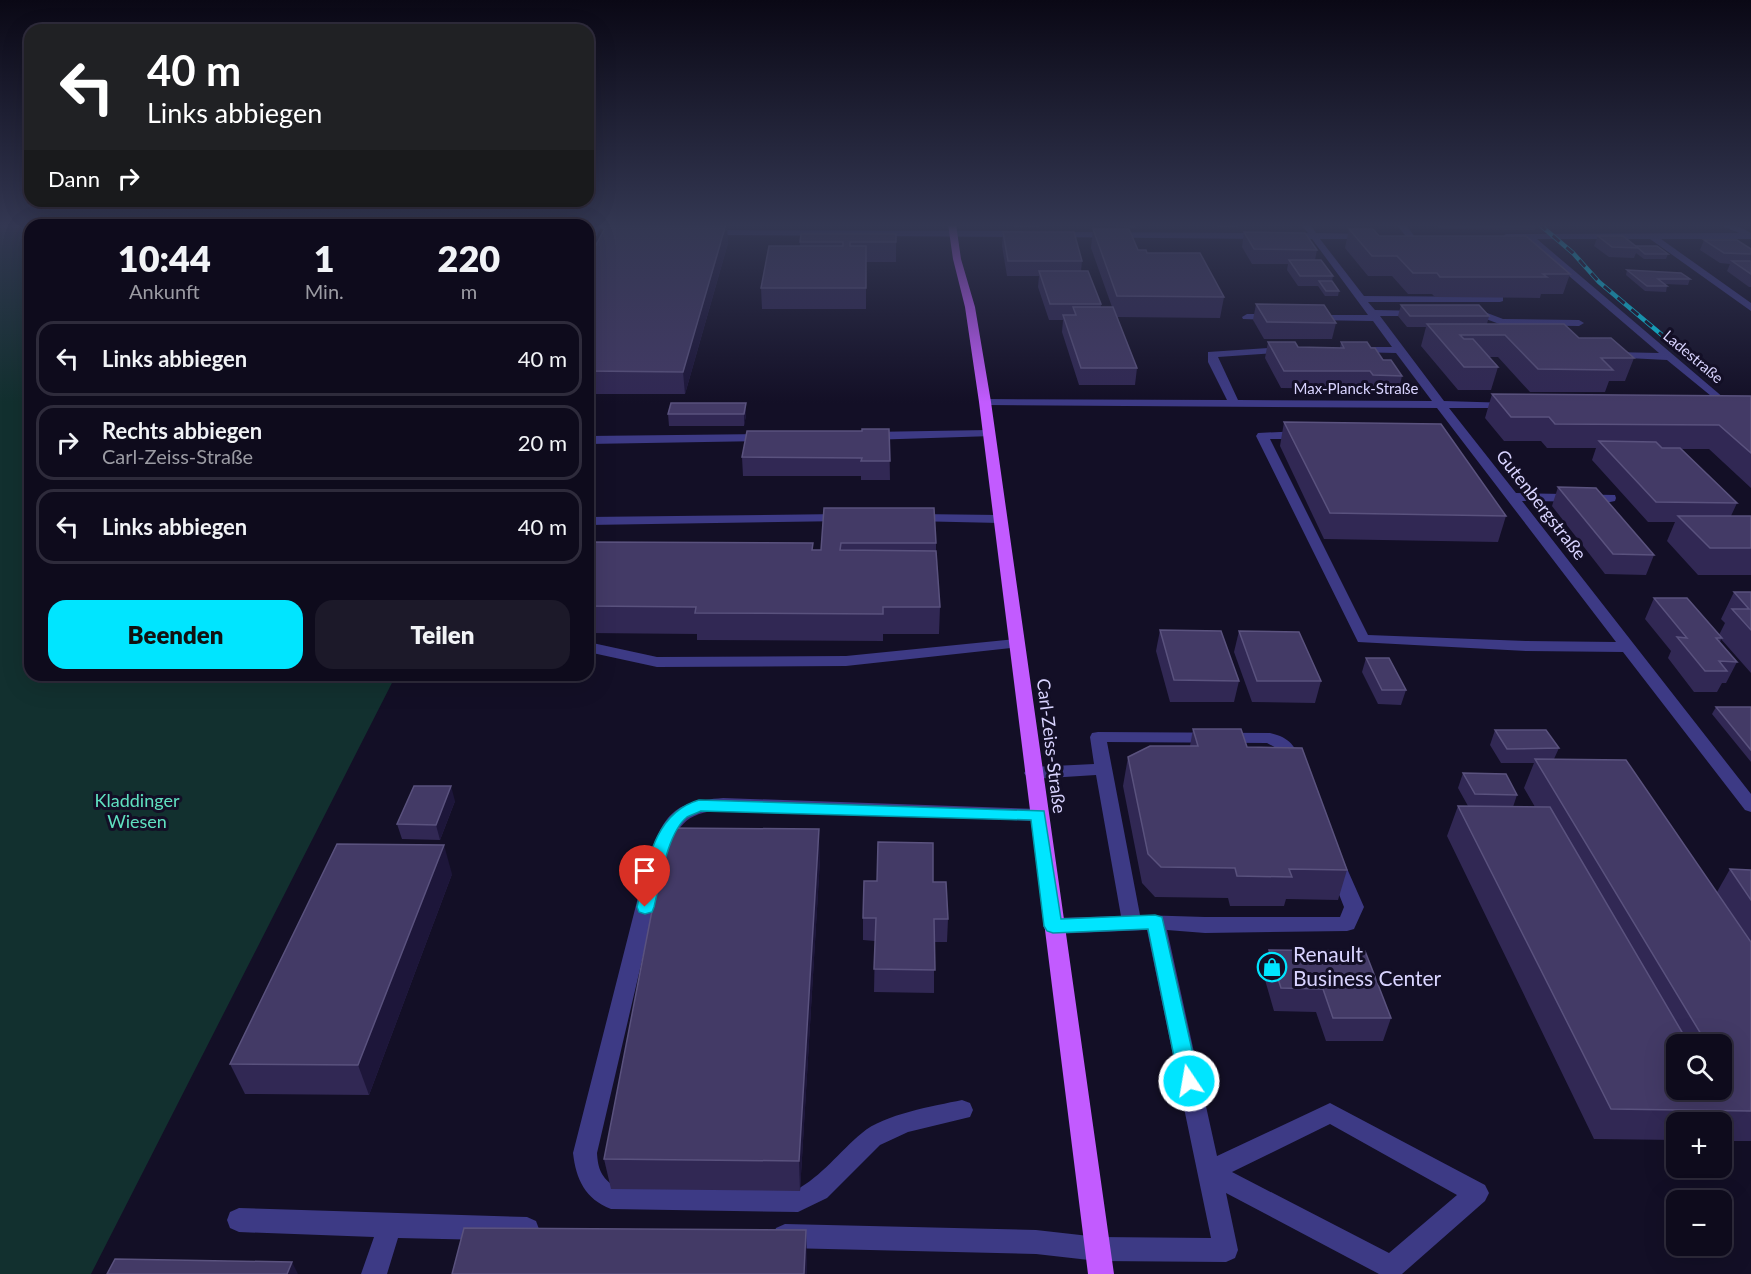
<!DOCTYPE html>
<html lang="de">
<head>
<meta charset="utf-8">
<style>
	body { margin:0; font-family:Lato,sans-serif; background:#1c1929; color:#f1f3f6; height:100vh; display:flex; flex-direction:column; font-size:22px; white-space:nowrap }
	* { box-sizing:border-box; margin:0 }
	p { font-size:20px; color:#9b9ba3 }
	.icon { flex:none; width:33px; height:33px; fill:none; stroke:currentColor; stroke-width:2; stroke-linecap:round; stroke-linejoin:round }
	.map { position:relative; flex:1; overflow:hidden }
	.drawer { position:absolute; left:24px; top:219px; width:570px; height:462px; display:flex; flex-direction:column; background:#0e0b1c; border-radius:18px; box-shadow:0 6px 24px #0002,0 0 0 2px #2e2b3b }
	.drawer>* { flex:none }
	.banner { position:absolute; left:24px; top:24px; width:570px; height:183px; border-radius:18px; box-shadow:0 6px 24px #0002,0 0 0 2px #2e2b3b; background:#202124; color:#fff; overflow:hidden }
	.buttons { position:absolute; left:1666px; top:1034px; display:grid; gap:12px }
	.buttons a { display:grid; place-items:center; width:66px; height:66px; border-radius:12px; background:#0e0b1c; box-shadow:0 6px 24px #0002,0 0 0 2px #2e2b3b; font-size:30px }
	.pin { position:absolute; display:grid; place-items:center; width:51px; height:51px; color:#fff; margin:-62px -26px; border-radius:50% 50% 50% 0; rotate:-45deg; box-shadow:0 0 6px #0007 }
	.pin .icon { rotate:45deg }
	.me { position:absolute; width:66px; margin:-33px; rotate:348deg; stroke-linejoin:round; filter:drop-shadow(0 0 4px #0008) }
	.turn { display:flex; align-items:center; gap:21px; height:126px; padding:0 24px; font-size:27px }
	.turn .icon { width:78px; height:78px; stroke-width:2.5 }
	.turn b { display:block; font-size:42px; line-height:51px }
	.then { display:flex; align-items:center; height:57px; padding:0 24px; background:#0003; gap:12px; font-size:22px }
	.eta { display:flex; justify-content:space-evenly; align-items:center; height:102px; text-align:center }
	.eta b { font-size:36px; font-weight:800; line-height:42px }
	.primary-button { display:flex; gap:12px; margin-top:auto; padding:12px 24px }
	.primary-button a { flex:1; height:69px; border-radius:18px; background:#00e5ff; color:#111; font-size:24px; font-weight:800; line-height:69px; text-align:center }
	.primary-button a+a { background:#1c1929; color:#f1f3f6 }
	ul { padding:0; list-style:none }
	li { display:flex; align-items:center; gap:18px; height:75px; margin:0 12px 9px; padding:0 12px; border:3px solid #2e2b3b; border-radius:18px }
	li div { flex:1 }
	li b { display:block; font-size:22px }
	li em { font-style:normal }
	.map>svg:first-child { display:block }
	.green { fill:#12302f }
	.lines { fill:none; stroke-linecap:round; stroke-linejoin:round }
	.minor { fill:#3d3a85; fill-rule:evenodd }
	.major { fill:#c25bff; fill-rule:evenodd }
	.rail-casing { stroke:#00e5ff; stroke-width:4.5 }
	.rail { stroke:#130f26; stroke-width:3; stroke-dasharray:9; stroke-linecap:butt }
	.wall { fill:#312854; fill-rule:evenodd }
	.shaded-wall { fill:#1d163a }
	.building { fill:#433a66; stroke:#5a527e; stroke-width:1.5 }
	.route { fill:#00e5ff; stroke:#0095a6; stroke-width:1.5 }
	.labels { text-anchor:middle; stroke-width:6; stroke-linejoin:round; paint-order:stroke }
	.far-street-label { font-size:15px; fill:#d9d4ff; stroke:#130f26 }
	.street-label { font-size:18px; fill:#d9d4ff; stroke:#130f26 }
	.park-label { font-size:18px; fill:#5fe0c0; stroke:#130f26 }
	.near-poi-label { font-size:21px; fill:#d9d4ff; stroke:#130f26; text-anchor:start }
</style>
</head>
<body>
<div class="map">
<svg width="1751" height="1274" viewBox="0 0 1751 1274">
	<rect width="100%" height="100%" fill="#130f26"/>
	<polygon class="green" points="0,224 403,224 30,225 30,675 396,675 91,1274 0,1274"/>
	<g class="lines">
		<g class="minor">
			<polygon points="595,224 607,224 628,232 617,235 601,228 591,245 588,246 588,236"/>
			<polygon points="1301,224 1310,224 1316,233 1371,234 1372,236 1368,239 1320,239 1364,296 1503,297 1503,301 1500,302 1368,302 1375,310 1423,311 1425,313 1420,316 1380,316 1444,401 1511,403 1511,407 1507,408 1449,408 1516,493 1615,495 1616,498 1615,501 1610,502 1522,501 1751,794 1751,812 1745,810 1623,652 1526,651 1358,642 1256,436 1258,433 1301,431 1307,435 1301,439 1270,439 1368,635 1526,641 1616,642 1437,408 985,405 979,402 985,399 1227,400 1208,362 1208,352 1285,347 1290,350 1289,352 1218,357 1238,400 1432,401 1396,353 1353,352 1352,350 1357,347 1392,347 1373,321 1309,320 1308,318 1313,315 1368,315 1312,239 1284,238 1283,236 1287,233 1308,233"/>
			<polygon points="1396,224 1405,224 1415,237 1414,239 1408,239"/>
			<path d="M1718,224C1730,224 1742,227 1751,233V239H1661L1751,303V311L1650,239H1537L1731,404L1733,406L1727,409L1667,360L1608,357L1607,355L1612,352L1659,353L1527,240H1506L1502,237L1506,234L1739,233Z"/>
			<polygon points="708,230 1023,231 1027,234 1023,237 705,235 705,231"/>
			<polygon points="1053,232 1263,233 1267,236 1263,239 1050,237 1049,235"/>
			<polygon points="1471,310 1482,311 1503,319 1579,320 1584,323 1579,326 1502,325 1478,316 1468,315 1466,313"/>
			<polygon points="1247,314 1274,314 1279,317 1274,320 1243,319 1242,317"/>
			<polygon points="989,430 993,432 993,436 869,440 863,436 869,432"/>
			<polygon points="764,434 768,435 768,441 588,444 588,436"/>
			<polygon points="841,514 848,518 846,521 588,525 588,517"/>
			<polygon points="916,514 1000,515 1007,519 1000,523 911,521 909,518"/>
			<polygon points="1016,639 1024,644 1021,647 846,666 657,667 588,652 588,642 657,657 846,656"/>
			<path d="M1098,732L1270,733C1291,738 1295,746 1303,765L1300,769H1288L1280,750L1267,743L1107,742L1140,915L1205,917H1340L1344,907L1327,864L1329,859L1336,857L1343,859L1345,864L1364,907L1354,929L1347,931L1205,933L1167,930L1217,1156L1330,1103L1485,1185L1489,1193L1485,1201L1402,1274H1379L1226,1193L1238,1250L1235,1258L1226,1262L1098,1261L1036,1254L785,1248L776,1244L773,1236L776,1228L785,1224L1036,1230L1098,1237L1211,1238L1147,930L1053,934L1046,931L1043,926L1046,921L1053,918L1121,916L1096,775L1033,779L1027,777L1024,773L1027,769L1033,767L1094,764L1090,737L1092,733ZM1330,1124L1457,1195L1389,1253L1232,1172Z"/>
			<path d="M723,798L1039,809L1045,811L1048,815L1045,819L1039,821L723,810C682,813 678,826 665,862L597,1153C598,1169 601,1177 615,1187L796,1190C822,1176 839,1152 862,1133C884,1114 934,1106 962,1100L970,1103L973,1110L970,1117L908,1132L880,1145L827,1198L798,1212L611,1209C585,1199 576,1179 573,1153L647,862C665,815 670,802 723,798Z"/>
			<polygon points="239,1208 527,1217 536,1221 539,1229 536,1237 527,1241 398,1238 387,1274 361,1274 374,1237 239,1232 230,1228 227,1220 230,1212"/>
		</g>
		<polygon class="major" points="948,224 956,224 961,259 975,307 991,402 1114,1274 1088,1274 979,402 965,307 953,259"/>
		<g class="rail-casing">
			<polyline id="rail" points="1539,224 1573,253 1599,282 1681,351"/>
		</g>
		<use href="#rail" class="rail"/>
	</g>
	<g class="wall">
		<polygon points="450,224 539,224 538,225 451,225"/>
		<polygon points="791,224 874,224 870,225 793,225"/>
		<polygon points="1014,224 1039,224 1039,227 1015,227"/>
		<polygon points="1095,224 1136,224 1136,228"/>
		<polygon points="1216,224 1238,224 1238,227 1218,227"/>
		<polygon points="1254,224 1286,224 1286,225"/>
		<polygon points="1436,224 1536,224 1535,230 1441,229"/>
		<polygon points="1093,229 1138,250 1147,253 1224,297 1220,318 1117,317 1137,368 1135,385 1079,385 1062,332 1063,320 1049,320 1038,287 1039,276 1007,276 1002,246 1003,232 1082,261 1081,271 1101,304 1101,307 1112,307 1091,248"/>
		<polygon points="1349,229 1379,236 1570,274 1563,294 1541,294 1540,298 1435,297 1432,294 1408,294 1392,276 1368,276 1345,248"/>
		<polygon points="1244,232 1317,250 1315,260 1333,276 1332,281 1339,291 1338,296 1325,296 1318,286 1298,286 1287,270 1288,264 1252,264 1242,247"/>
		<polygon points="896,234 896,262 866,262 866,309 762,309 761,288 800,246 800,242"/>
		<polygon points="1598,236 1636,246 1668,254 1666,259 1644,259 1636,253 1634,258 1609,257 1594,246"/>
		<polygon points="1704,240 1751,249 1751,287 1749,287 1727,271 1730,264 1720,263 1700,250"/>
		<polygon points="728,243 685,394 588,394 588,260"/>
		<polygon points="1627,270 1690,279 1688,285 1665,284 1667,286 1666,292 1645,291 1626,275"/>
		<polygon points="1256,304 1336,323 1332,339 1264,339 1253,320"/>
		<polygon points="1401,305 1489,316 1487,324 1579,338 1634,358 1625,381 1609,381 1605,392 1530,392 1498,357 1489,357 1498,367 1491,390 1458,390 1421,346 1426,327 1407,327 1398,316"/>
		<polygon points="1268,342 1298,347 1340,348 1341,342 1371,348 1402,376 1398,393 1368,393 1366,389 1281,388 1265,358"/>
		<polygon points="1492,394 1751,396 1751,488 1709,449 1681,449 1737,503 1731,516 1751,516 1751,575 1698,575 1667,541 1675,522 1648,522 1592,460 1596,448 1547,448 1541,441 1504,441 1485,418"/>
		<polygon points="746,403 746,415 744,426 669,426 668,414"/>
		<polygon points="1284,422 1506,516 1498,542 1324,539 1280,446"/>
		<polygon points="889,429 890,480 861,480 861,476 743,476 742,457 862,431"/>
		<polygon points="1558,487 1654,555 1646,575 1605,574 1552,506"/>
		<polygon points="824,508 936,543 936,551 940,607 939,634 883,634 883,641 697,640 697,634 588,633 588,542 821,550"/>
		<polygon points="1734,592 1751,592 1751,673 1721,639 1720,642 1737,662 1726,683 1722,683 1717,692 1694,692 1668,658 1671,651 1645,619 1654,598 1719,635 1725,623 1721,619"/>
		<polygon points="1160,630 1239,681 1234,702 1170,702 1156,651"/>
		<polygon points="1239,631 1321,681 1315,703 1252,702 1234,652"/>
		<polygon points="1366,658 1406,690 1401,705 1378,704 1362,672"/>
		<polygon points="1716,707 1751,707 1751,762 1712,714"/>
		<polygon points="1193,729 1247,747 1347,870 1338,900 1286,899 1284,906 1230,906 1228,898 1155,897 1142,883 1123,786 1128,757 1190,746"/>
		<path d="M1495,730L1559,748L1554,759L1751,942V1141H1722V1122H1677V1140L1594,1139L1447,836L1458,806H1468L1458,788L1463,773L1517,795L1513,807H1535L1524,788L1534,763H1501L1490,745ZM1677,1044H1722V1089Z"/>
		<polygon points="455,801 440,840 402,839 397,824"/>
		<polygon points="820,859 800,1191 611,1189 604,1159"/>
		<polygon points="1730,869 1751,870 1751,941 1717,892"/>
		<polygon points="452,874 369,1095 245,1094 230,1064"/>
		<polygon points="933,882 948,919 947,942 934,942 934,993 874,992 875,941 863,940 863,918"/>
		<polygon points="1269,950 1391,1018 1383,1041 1326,1041 1316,1012 1274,1011 1263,973"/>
	</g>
	<g class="shaded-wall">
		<polygon points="727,224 728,243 685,394 683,372"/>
		<polygon points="746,403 746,415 744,426 744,414"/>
		<polygon points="451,786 455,801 440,840 436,825"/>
		<polygon points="819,829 820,859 800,1191 799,1161"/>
		<polygon points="444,845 452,874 369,1095 358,1065"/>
		<polygon points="806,1230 807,1260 807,1274 804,1274"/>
		<polygon points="292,1262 298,1274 287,1274"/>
	</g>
	<g class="building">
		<polygon points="607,224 726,224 683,372 588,371 588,260"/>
		<polygon points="1093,229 1129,229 1138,250 1146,250 1147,253 1200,253 1224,297 1117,296"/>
		<polygon points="1349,229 1373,229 1379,236 1526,236 1570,274 1543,274 1547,277 1440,277 1437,273 1413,273 1397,256 1372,256"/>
		<polygon points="1003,232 1074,232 1082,261 1008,261"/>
		<polygon points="1244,232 1305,233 1317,250 1254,249"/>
		<polygon points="801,234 896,234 896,242 850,242 850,246 866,246 866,288 761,288 769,246 843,246 843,242 800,242"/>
		<polygon points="1598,236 1623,236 1638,248 1612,247"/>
		<polygon points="1704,240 1737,240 1751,249 1751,254 1724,253"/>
		<polygon points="1636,246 1657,246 1668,254 1645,254"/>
		<polygon points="1289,260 1321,260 1333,276 1300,276"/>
		<polygon points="1732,261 1751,261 1751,274"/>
		<polygon points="1627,270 1681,273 1690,279 1658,279 1667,286 1647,286"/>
		<polygon points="1039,271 1088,271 1101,304 1050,304"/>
		<polygon points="1319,281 1332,281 1339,291 1326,291"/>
		<polygon points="1256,304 1324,305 1336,323 1267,322"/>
		<polygon points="1401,305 1479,305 1489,316 1410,316"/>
		<polygon points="1073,307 1113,307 1137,368 1081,368 1063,315 1076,315"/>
		<polygon points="1427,324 1564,324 1579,338 1611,338 1634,358 1601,358 1613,370 1538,369 1505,335 1460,335 1464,339 1473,339 1498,367 1464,367"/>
		<polygon points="1268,342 1295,342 1298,347 1344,348 1341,342 1367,342 1371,348 1375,348 1383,360 1391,360 1402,376 1373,375 1370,371 1284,371"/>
		<polygon points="1492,394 1751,396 1751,453 1719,425 1555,424 1549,417 1511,417"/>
		<polygon points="671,403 746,403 744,414 668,414"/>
		<polygon points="1284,422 1441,424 1506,516 1330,513"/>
		<polygon points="862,429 889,429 890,461 861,461 862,458 742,457 747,431 862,431"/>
		<polygon points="1599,441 1656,442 1662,448 1680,448 1737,503 1656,502"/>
		<polygon points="1558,487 1596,488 1654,555 1613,554"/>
		<polygon points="824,508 934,508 936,543 841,543 840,550 936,551 940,607 883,607 883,614 695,613 696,607 588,606 588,542 813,543 812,550 821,550"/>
		<polygon points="1678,516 1751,516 1751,548 1710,548"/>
		<polygon points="1734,592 1751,592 1751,630 1732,609 1749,609"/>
		<polygon points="1654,598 1687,598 1722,638 1716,638 1737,662 1719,661 1727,671 1705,671 1677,637 1687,638"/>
		<polygon points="1160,630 1221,631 1239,681 1174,680"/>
		<polygon points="1239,631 1299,632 1321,681 1257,681"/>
		<polygon points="1366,658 1389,658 1406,690 1382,690"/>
		<polygon points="1716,707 1751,707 1751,750"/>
		<polygon points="1193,729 1241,729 1247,747 1302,748 1347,870 1289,869 1292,877 1237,876 1235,868 1161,867 1148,854 1128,757 1150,746 1198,746"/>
		<polygon points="1495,730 1546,730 1559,748 1507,749"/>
		<polygon points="1535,759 1626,760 1751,942 1751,1111 1611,1109 1458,806 1550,807 1689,1044 1677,1044 1677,1089 1722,1089 1722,1044 1707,1044"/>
		<polygon points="1463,773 1506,774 1517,795 1475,794"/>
		<polygon points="414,786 451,786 436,825 397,824"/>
		<polygon points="668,828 819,829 799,1161 604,1159"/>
		<polygon points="878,842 933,843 933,882 946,882 948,919 934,919 935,970 874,969 876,918 863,918 864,881 877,881"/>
		<polygon points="337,844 444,845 358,1065 230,1064"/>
		<polygon points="1730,869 1751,870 1751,900"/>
		<polygon points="1269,950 1365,951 1391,1018 1333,1018 1323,989 1281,988"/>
		<polygon points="464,1228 806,1230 804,1274 452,1274"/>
		<polygon points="115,1259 292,1262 287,1274 107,1274"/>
	</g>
	<linearGradient id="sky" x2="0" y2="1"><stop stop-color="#0a0815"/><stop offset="0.56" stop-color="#333752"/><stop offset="1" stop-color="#333752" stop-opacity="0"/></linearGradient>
	<rect width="1751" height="403" fill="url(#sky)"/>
	<path class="route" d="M699,800L1044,811L1061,919L1155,915L1162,917L1199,1081L1196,1087L1189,1090L1182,1087L1179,1081L1148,929L1053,933L1047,931L1044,926L1031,820L701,811C697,813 691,815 687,817C667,833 660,883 654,907L652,912L645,914L639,912L637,907C647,866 653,813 699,800Z"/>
	<defs>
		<g id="shop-ring" transform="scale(1.5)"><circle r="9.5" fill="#130f26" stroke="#00e5ff" stroke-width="1.5"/><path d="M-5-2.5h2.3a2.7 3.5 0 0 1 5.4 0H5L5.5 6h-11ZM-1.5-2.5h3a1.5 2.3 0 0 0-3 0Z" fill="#00e5ff"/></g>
	</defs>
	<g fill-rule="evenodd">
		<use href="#shop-ring" x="1272" y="967"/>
	</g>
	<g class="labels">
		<g class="far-street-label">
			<text transform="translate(1693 357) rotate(40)" y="5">Ladestraße</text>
			<text x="1356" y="394">Max-Planck-Straße</text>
		</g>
		<g class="street-label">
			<text transform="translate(1541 505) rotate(52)" y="6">Gutenbergstraße</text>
			<text transform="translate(1051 746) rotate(83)" y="6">Carl-Zeiss-Straße</text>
		</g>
		<g class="park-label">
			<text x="137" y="807">Kladdinger<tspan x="137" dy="21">Wiesen</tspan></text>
		</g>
		<g class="near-poi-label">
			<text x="1293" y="962">Renault<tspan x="1293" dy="24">Business Center</tspan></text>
		</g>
	</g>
</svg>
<div class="buttons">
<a><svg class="icon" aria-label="search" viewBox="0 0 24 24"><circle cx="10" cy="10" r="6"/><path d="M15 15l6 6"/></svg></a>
<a>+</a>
<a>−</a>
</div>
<div class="pin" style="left:645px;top:907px;background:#d93025"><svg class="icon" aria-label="arrive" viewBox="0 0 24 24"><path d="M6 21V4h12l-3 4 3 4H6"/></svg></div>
<svg class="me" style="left:1189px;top:1081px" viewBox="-20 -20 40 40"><circle r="17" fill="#00e5ff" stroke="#fff" stroke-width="3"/><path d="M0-11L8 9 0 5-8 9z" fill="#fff"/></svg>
<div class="banner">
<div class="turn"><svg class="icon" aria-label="left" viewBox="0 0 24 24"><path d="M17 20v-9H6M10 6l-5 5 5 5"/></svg><div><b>40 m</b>Links abbiegen</div></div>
<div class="then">Dann<svg class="icon" aria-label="right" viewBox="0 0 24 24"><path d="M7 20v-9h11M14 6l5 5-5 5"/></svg></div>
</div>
<section class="drawer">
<div class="eta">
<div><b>10:44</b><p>Ankunft</p></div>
<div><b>1</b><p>Min.</p></div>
<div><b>220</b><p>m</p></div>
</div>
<ul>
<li><svg class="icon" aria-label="left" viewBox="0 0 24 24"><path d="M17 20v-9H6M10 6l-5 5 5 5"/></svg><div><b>Links abbiegen</b></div><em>40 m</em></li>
<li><svg class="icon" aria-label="right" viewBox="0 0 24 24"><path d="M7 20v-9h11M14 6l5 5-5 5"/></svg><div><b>Rechts abbiegen</b><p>Carl-Zeiss-Straße</p></div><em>20 m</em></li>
<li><svg class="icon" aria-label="left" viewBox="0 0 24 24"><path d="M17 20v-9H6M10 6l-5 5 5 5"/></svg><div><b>Links abbiegen</b></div><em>40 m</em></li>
</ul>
<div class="primary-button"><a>Beenden</a><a>Teilen</a></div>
</section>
</div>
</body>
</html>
